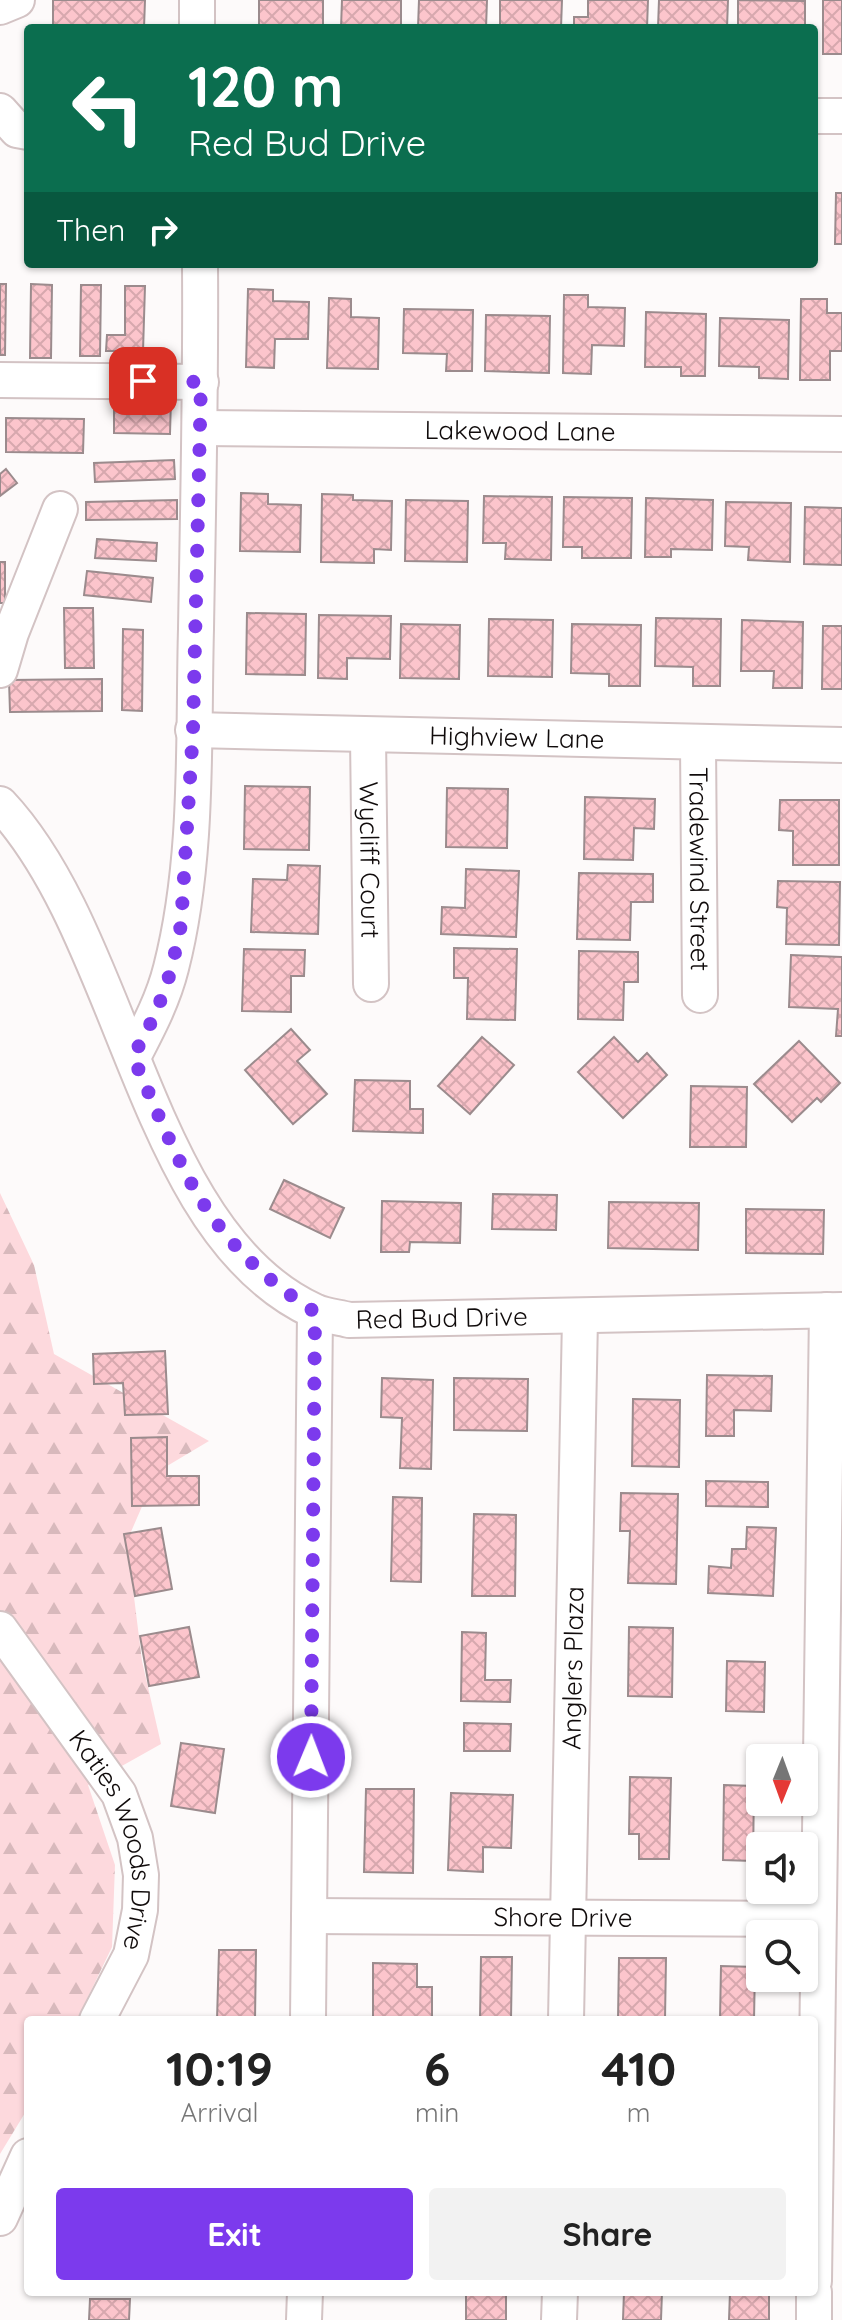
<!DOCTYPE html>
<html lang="en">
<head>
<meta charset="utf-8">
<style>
	body { margin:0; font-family:Quicksand,sans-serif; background:#f2f2f2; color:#222; height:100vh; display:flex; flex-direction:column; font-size:30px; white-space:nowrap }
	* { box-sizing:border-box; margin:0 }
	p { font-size:26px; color:#767676 }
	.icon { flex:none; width:44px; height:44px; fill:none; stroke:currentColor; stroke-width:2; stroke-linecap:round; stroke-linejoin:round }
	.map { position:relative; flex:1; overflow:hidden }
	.panel { position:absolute; left:24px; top:2016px; width:794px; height:280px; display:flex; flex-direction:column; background:#fff; border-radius:8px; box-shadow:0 2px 6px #0004 }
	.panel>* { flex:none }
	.hud { position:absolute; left:24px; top:24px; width:794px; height:244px; border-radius:8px; box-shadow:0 2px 6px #0004; background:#0b6e4f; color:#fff; overflow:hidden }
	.needle { width:52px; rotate:181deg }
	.controls { position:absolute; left:746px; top:1744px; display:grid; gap:16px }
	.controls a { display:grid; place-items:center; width:72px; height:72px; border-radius:8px; background:#fff; box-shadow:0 2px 6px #0004; font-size:40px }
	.pin { position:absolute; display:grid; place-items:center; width:68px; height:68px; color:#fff; margin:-34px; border-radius:16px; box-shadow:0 4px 12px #0006 }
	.me { position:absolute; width:88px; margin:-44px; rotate:1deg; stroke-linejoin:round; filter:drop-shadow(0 0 6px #0008) }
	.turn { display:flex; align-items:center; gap:28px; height:168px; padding:0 32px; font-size:36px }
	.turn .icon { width:104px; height:104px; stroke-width:2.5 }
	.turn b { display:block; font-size:56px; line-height:68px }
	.then { display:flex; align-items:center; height:76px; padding:0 32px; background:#0003; gap:16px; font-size:30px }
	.eta { display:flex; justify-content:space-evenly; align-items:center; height:136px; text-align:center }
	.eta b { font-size:48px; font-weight:800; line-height:56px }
	.action { display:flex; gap:16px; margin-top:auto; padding:16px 32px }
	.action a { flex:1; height:92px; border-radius:8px; background:#7c3aed; color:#fff; font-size:32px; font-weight:800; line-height:92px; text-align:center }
	.action a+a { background:#f2f2f2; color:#222 }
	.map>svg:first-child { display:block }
	.forest { fill:url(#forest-firs) }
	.building { fill:url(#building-cross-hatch); stroke:#9b8b8d; stroke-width:2 }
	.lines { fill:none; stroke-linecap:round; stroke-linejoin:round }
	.minor-casing { stroke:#d3c3c4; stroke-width:38 }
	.minor { stroke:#fff; stroke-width:34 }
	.route { stroke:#7c3aed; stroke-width:14; stroke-dasharray:0 25.2 }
	.labels { text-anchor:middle; stroke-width:8; stroke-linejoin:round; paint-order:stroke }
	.street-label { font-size:26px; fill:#100b0b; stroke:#fdfafa }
</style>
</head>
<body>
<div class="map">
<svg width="842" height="2320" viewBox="0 0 842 2320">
	<defs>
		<pattern id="forest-firs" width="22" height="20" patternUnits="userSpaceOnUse" patternTransform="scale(2)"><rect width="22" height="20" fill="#fdd9dd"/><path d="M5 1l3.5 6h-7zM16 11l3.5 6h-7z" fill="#d8b9bc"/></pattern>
		<pattern id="building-cross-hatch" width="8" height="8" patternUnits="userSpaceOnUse" patternTransform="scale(2)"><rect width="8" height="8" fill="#fcc5cc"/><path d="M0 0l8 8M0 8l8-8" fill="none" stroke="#d7a8ae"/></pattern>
	</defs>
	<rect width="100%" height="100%" fill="#fdfafa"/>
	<polygon class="forest" points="0,1193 34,1265 54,1354 209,1441 157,1472 127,1541 142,1661 161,1744 88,1785 115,1865 112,1947 77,2020 28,2020 28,2108 0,2154"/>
	<g class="building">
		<polygon points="53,0 145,0 144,28 53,28"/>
		<rect x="259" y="0" width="64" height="28"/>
		<polygon points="342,0 401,0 401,26 341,28"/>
		<polygon points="419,0 487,0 486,28 418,28"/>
		<polygon points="500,0 562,0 561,28 500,28"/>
		<polygon points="588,0 648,0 647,28 574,28 574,17 588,17"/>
		<polygon points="659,0 728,0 727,28 658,28"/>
		<polygon points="738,0 805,1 805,28 738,28"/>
		<rect x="823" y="0" width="19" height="54"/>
		<polygon points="836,193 842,193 842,244 835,244"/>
		<polygon points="0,284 6,284 5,355 0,355"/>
		<polygon points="31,284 52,285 51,358 30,358"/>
		<polygon points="81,285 101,285 100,356 80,356"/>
		<polygon points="125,286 145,286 143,351 106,351 107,335 125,335"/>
		<polygon points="248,289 273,290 273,301 309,302 308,339 275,339 274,368 246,367"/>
		<polygon points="564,295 588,295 588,307 625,308 624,346 592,345 591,374 563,373"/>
		<polygon points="329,298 351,299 351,317 379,318 378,369 327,368"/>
		<polygon points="801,299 827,299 827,313 842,313 842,351 830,351 830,380 800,380"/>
		<polygon points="404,309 473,310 472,371 446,371 447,354 403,353"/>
		<polygon points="646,312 706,314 705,376 681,376 681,367 645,367"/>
		<polygon points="486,315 550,316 549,373 485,371"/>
		<polygon points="720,318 789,320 788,379 759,378 759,367 719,366"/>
		<polygon points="114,397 171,398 170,434 114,433"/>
		<polygon points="6,418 84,419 83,453 6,452"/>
		<polygon points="174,460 175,479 95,482 94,463"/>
		<polygon points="6,469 17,483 0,496 0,474"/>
		<polygon points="241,493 268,494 268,504 301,505 300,552 240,551"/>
		<polygon points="322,494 353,495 353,500 392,501 391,550 374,549 374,563 321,562"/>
		<polygon points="484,496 552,497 551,560 505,559 506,543 483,543"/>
		<polygon points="564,497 632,498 631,558 582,558 582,547 563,547"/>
		<polygon points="646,498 713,500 712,550 671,549 671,557 645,557"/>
		<polygon points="177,500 177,519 86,520 86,502"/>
		<polygon points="406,500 468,501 467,562 405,561"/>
		<polygon points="726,502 791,503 790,562 748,560 749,547 725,546"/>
		<polygon points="805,507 842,508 842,565 804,564"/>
		<polygon points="97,539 157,543 156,561 95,558"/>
		<rect x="0" y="562" width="5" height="41"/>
		<polygon points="87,571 153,578 151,602 84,595"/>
		<polygon points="64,608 93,608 94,668 65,668"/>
		<polygon points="247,613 306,614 305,675 246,674"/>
		<polygon points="319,615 391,616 390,659 347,658 347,679 318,678"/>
		<polygon points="656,618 721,619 720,686 693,686 693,667 655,666"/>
		<polygon points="489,619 553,620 552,677 488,676"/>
		<polygon points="742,620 803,622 802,688 773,688 774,671 741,671"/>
		<polygon points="401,624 460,625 459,679 400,678"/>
		<polygon points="572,624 641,625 640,686 609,686 609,674 571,673"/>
		<polygon points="823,626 842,626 842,689 822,689"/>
		<polygon points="123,629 143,630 142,711 122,710"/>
		<polygon points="102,679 102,711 10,712 9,680"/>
		<polygon points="245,786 310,787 309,850 244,849"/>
		<polygon points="447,788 508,789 507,848 446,847"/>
		<polygon points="585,797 655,799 654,829 634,828 633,860 584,859"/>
		<polygon points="780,800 839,800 839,865 793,865 793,831 779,830"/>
		<polygon points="288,865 320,866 318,934 251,932 253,879 287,880"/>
		<polygon points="466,869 519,871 516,937 441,934 442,907 465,908"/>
		<polygon points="579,873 653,874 653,902 631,902 630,940 577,939"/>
		<polygon points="778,881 840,882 839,945 786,944 787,908 777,907"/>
		<polygon points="454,948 517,949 515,1020 467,1019 468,978 454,978"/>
		<polygon points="244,949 305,950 304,976 291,976 291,1012 242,1011"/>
		<polygon points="579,951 638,952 638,982 624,982 623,1020 578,1019"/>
		<polygon points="791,955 842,957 842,1036 836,1036 838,1009 789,1007"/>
		<polygon points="291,1029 310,1050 297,1061 327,1094 293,1124 245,1070"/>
		<polygon points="482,1037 514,1065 470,1114 438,1086"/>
		<polygon points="614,1037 638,1062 647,1053 667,1075 623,1118 578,1072"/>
		<polygon points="799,1041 840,1083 821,1102 817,1098 792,1122 754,1084"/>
		<polygon points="355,1080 410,1081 410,1109 423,1109 423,1133 353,1131"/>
		<polygon points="691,1086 747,1087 746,1147 690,1147"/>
		<polygon points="284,1180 344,1208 330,1238 270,1209"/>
		<polygon points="493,1194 557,1195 556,1230 492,1229"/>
		<polygon points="382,1201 461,1203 460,1243 410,1242 409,1252 381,1252"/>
		<polygon points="609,1202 699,1203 698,1250 608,1248"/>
		<polygon points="746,1209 824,1210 823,1254 746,1253"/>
		<polygon points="165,1351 168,1414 125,1415 123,1383 94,1384 93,1354"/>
		<polygon points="707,1375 772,1376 771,1411 734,1410 734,1436 706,1436"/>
		<polygon points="382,1378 433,1380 431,1469 400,1468 402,1418 381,1417"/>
		<polygon points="454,1378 528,1379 527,1431 454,1430"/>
		<polygon points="633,1399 680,1400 679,1467 632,1466"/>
		<polygon points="167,1437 167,1476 199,1476 199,1505 132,1506 131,1438"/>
		<polygon points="706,1481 768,1482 768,1507 706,1506"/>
		<polygon points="621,1493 678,1494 676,1584 628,1583 630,1531 620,1531"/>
		<polygon points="393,1497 422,1498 421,1582 391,1581"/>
		<polygon points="474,1514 516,1515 515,1596 472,1596"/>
		<polygon points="747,1527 776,1528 773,1596 708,1593 709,1566 731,1568 732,1549 746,1549"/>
		<polygon points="161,1528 172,1589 135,1596 124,1534"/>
		<polygon points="189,1627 199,1677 149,1686 140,1636"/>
		<polygon points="629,1627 673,1628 672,1697 628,1696"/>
		<polygon points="462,1632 486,1633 485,1680 511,1680 510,1702 461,1701"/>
		<polygon points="727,1661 765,1662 764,1712 726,1711"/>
		<polygon points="464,1723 511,1724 510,1751 464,1751"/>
		<polygon points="181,1743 224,1749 215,1813 171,1806"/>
		<polygon points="630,1777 671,1778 669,1859 639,1859 639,1834 629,1834"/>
		<polygon points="724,1785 754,1786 753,1861 723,1860"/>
		<polygon points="366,1789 414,1789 413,1873 364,1872"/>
		<polygon points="451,1793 513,1795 511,1848 483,1847 483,1872 448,1870"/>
		<polygon points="219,1950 256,1950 255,2020 217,2020"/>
		<polygon points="481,1957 512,1957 511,2020 480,2020"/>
		<polygon points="619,1958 666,1958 665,2020 618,2020"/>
		<polygon points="373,1963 417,1964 417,1987 432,1987 432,2020 373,2020"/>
		<polygon points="721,1966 755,1967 754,2020 720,2020"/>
		<rect x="466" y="2292" width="40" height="28"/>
		<polygon points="624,2292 662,2292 661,2320 623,2320"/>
		<polygon points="730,2292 769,2292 769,2320 729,2320"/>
		<polygon points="90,2299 130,2299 129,2320 89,2320"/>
	</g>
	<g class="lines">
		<g class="minor-casing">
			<g id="minor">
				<polyline points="0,7 17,0"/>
				<polyline points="197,28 197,0"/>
				<polyline points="0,111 17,130 28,132"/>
				<polyline points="814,116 842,116"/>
				<polyline points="0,380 201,382"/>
				<path id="s1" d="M200,428L842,434"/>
				<polyline points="0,670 11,633 60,509"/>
				<path id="s2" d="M193,730L842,745"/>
				<path id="s3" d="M368,736L371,984"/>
				<path id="s4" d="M698,743L700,995"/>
				<path id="s5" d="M0,804C127,939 144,1233 314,1311C324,1316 338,1317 349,1320L842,1310"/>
				<path d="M133,1057C148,1028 163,1000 171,968C199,859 193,740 196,629C198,507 201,386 200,264"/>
				<path id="s6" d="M0,1629L119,1794L135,1838L141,1875L140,1910L131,1955L97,2020"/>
				<path id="s7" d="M309,1916L817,1919"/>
				<polyline points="308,2020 315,1312"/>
				<path id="s8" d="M566,2020L580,1318"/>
				<polyline points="0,2218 28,2156"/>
				<polyline points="814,2281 827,1310"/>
				<polyline points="304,2320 305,2292"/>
				<polyline points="559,2320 560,2292"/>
				<polyline points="814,2320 814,2292"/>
			</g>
		</g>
		<use href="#minor" class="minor"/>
	</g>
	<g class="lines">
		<path class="route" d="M143,381L201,382L193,730L181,925L171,971L156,1013L133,1057C184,1172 204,1240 315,1312L311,1757"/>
	</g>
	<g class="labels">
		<g class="street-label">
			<text dy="9" stroke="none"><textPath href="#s1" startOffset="320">Lakewood Lane</textPath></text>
			<text dy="9" stroke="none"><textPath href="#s2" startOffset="324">Highview Lane</textPath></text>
			<text dy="9" stroke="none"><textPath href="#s3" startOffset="124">Wycliff Court</textPath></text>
			<text dy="9" stroke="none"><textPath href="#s4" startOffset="126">Tradewind Street</textPath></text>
			<text dy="9" stroke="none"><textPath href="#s5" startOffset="736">Red Bud Drive</textPath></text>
			<text dy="9" stroke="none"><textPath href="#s8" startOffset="352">Anglers Plaza</textPath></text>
			<text dy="9" stroke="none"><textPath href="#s6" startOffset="246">Katies Woods Drive</textPath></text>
			<text dy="9" stroke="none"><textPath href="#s7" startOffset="254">Shore Drive</textPath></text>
		</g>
	</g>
</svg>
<div class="controls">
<a><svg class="needle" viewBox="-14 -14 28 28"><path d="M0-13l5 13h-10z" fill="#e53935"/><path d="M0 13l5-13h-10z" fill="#767676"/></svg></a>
<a><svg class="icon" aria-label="sound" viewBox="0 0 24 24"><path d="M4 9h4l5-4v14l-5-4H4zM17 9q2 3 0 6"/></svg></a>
<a><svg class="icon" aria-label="search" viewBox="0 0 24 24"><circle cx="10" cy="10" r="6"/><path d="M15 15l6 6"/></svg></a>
</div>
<div class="pin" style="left:143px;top:381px;background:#d93025"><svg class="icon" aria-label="arrive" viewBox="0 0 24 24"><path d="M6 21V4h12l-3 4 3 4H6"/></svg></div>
<svg class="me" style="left:311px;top:1757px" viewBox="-20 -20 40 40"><circle r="17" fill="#7c3aed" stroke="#fff" stroke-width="3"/><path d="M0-11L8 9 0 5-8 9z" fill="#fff"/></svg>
<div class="hud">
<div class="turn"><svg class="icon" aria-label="left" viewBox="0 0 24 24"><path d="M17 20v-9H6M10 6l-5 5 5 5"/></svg><div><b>120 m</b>Red Bud Drive</div></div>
<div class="then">Then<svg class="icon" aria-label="right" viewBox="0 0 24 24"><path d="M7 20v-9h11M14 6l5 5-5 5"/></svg></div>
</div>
<section class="panel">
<div class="eta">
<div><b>10:19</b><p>Arrival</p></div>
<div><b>6</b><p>min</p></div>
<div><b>410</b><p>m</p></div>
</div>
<div class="action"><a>Exit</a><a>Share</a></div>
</section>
</div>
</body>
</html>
